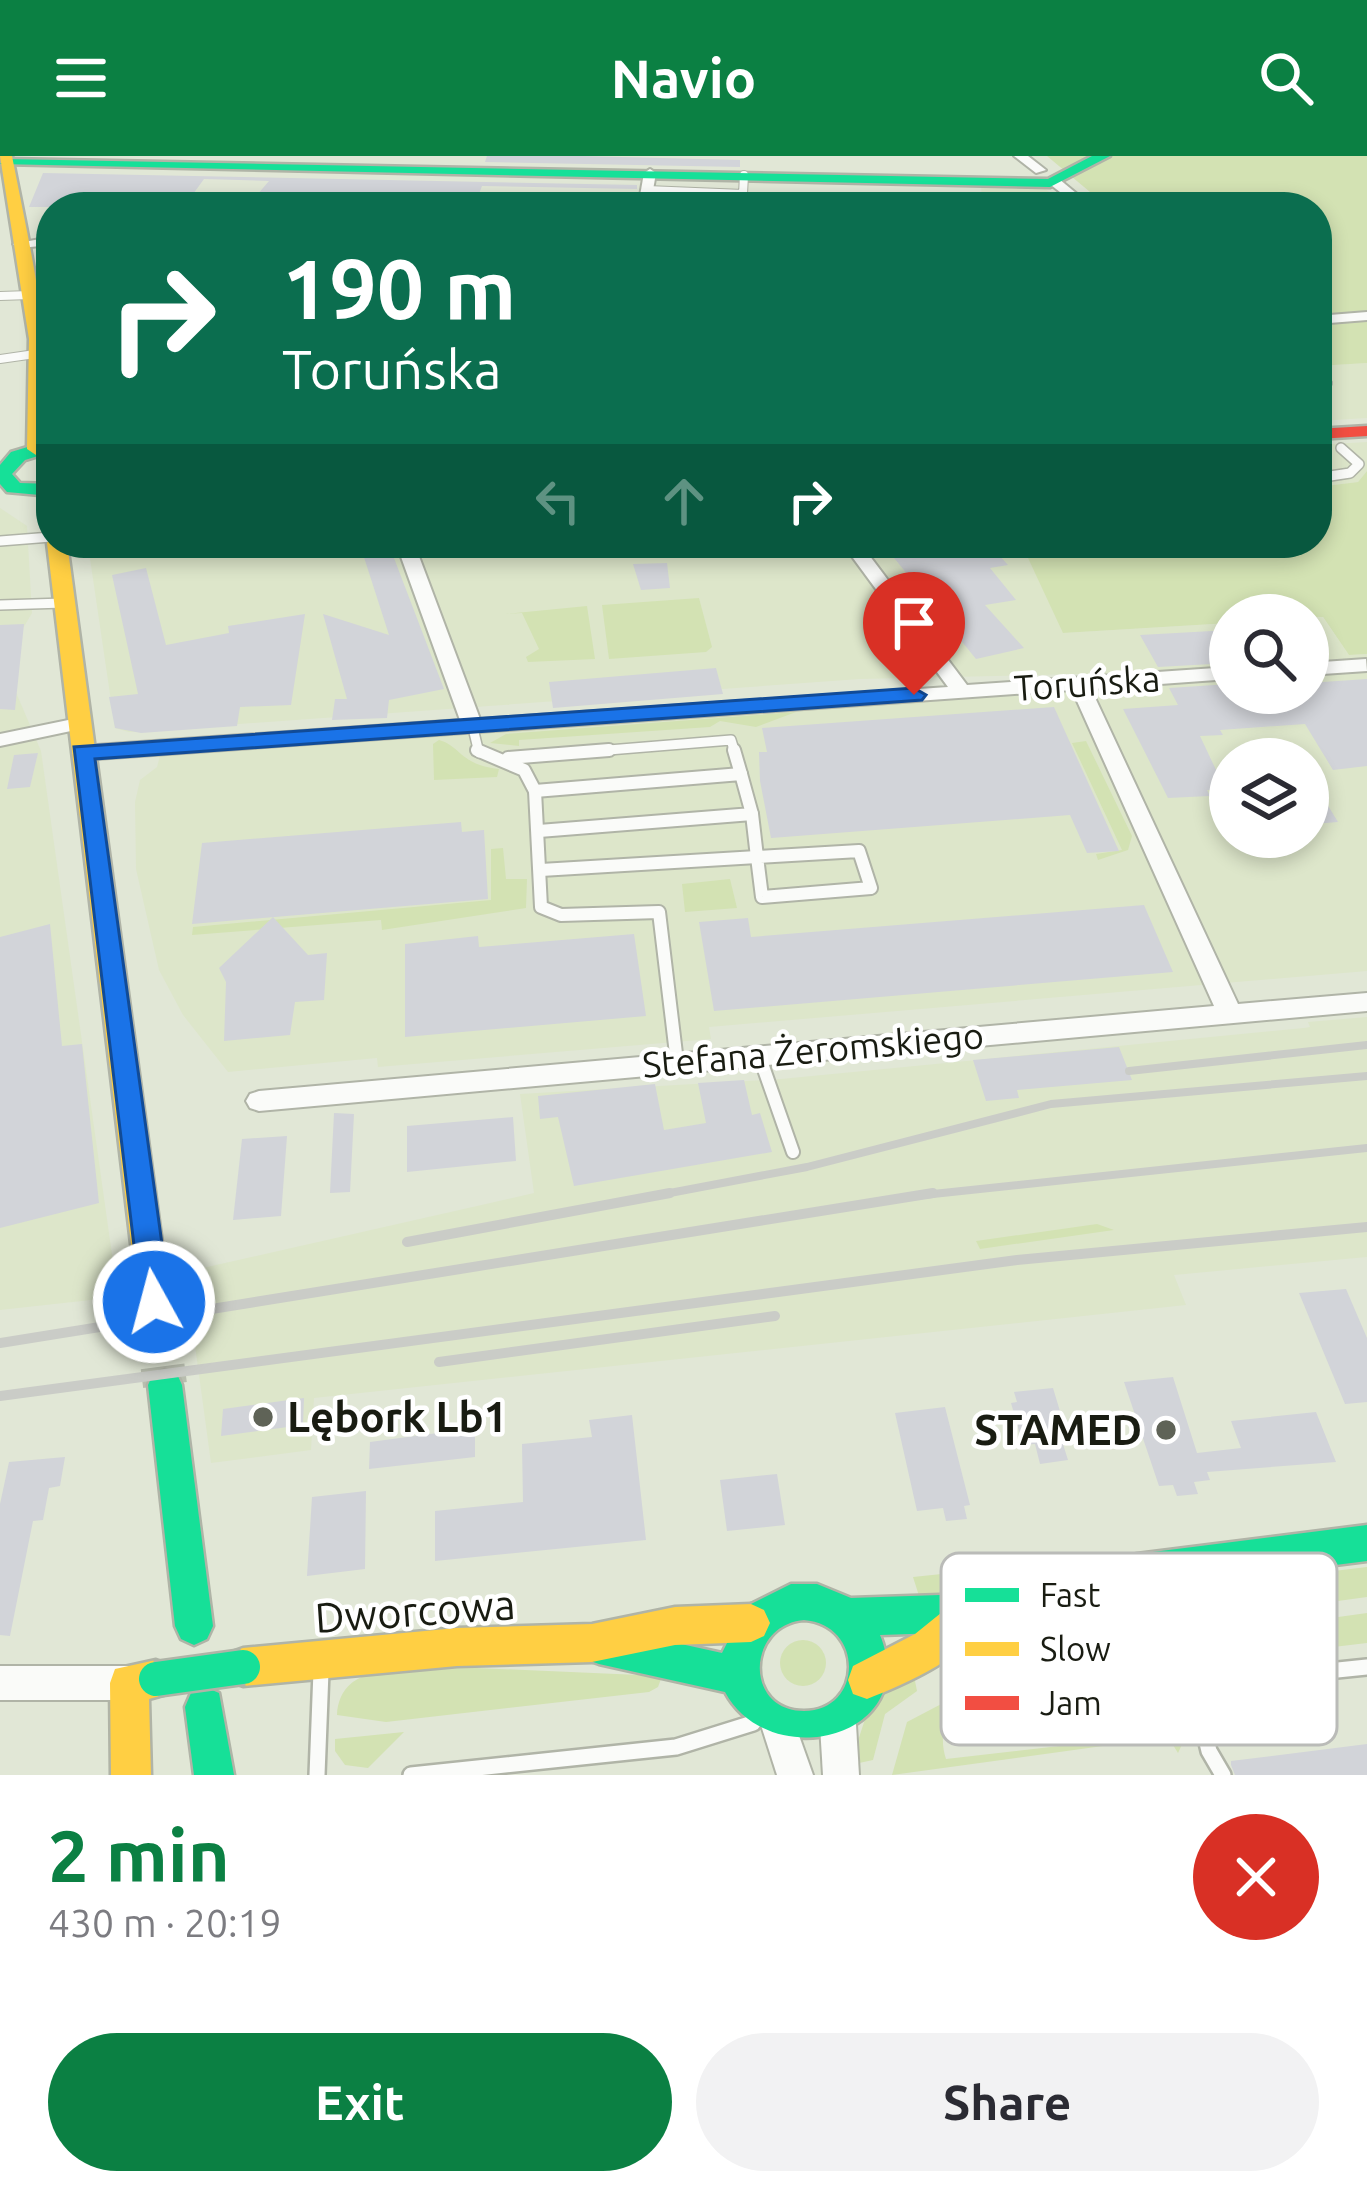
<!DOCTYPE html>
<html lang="en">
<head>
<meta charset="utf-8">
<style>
	body { margin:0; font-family:Ubuntu,sans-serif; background:#f2f2f3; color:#2b2b33; height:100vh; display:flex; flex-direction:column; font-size:45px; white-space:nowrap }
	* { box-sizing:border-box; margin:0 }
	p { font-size:39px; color:#7c7c81 }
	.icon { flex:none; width:66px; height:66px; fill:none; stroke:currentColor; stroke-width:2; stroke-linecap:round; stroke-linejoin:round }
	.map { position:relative; height:1619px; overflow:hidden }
	.sheet { display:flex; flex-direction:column; background:#fff; flex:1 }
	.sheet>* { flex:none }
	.hud { position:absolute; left:36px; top:36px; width:1296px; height:366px; border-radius:48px; box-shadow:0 6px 18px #0003; background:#0b6e4f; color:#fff; overflow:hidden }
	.tools { position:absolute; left:1209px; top:438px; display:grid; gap:24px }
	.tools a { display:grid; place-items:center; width:120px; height:120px; border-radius:50%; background:#fff; box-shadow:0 6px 18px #0003; font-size:60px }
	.pin { position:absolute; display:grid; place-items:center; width:102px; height:102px; color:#fff; margin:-123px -51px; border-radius:50% 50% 50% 0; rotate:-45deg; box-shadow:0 0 12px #0007 }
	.pin .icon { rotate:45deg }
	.me { position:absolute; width:132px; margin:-66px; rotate:353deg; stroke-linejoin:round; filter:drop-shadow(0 0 9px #0008) }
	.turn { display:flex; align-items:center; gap:42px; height:252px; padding:0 48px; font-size:54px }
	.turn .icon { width:156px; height:156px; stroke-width:2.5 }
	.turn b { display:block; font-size:84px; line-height:102px }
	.lanes { display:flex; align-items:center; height:114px; padding:0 48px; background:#0003; justify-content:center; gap:60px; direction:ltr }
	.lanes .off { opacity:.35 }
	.round { display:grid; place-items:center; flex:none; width:126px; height:126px; border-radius:63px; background:#f2f2f3 }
	.summary { display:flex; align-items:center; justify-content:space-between; height:204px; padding:0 48px }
	h1 { font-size:72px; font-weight:700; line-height:90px; color:#0b8043 }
	.primary-button { display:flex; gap:24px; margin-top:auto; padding:24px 48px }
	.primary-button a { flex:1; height:138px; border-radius:72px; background:#0b8043; color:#fff; font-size:48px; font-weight:700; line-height:138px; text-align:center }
	.primary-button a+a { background:#f2f2f3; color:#2b2b33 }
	header { display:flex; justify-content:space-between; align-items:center; height:156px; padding:0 48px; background:#0b8043; color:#fff; font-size:54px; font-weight:700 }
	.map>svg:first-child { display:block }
	.built { fill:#dde6ca; fill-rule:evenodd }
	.green { fill:#d3e2b3 }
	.building { fill:#d2d4d9 }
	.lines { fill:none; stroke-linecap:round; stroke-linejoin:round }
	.secondary-tunnel { stroke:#b9beaf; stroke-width:44; stroke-dasharray:44 21; stroke-linecap:butt }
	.lane-far3-casing { stroke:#b0b4a7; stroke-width:10 }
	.lane-far2-casing { stroke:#b0b4a7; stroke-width:12 }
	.lane-far1-casing { stroke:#b0b4a7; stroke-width:16 }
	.lane-casing { stroke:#b0b4a7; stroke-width:20 }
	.street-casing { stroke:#b0b4a7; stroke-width:4 }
	.fast-casing { stroke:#b0b4a7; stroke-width:5 }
	.slow-casing { stroke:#b0b4a7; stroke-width:5 }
	.jam-casing { stroke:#b0b4a7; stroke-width:5 }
	.lane-far3 { stroke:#fafbf9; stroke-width:8 }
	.lane-far2 { stroke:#fafbf9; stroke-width:9 }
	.lane-far1 { stroke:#fafbf9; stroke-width:12 }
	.lane { stroke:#fafbf9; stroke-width:15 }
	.street { fill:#fafbf9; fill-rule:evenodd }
	.fast { fill:#16e098; fill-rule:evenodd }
	.slow { fill:#ffcf43; fill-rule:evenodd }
	.jam { fill:#f24e42; fill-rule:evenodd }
	.rail-far1 { stroke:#caccc7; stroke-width:8 }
	.rail { stroke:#caccc7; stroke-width:10 }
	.fast-bridge-casing { stroke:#b0b4a7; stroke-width:39; stroke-linecap:butt }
	.fast-bridge { stroke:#16e098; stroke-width:34 }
	.route { fill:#1a73e8; stroke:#114b97; stroke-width:3 }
	.poi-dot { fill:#5f6357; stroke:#fff; stroke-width:4.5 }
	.labels { text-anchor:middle; stroke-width:9; stroke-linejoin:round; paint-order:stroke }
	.street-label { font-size:36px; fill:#191c12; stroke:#fff }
	.near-poi-label { font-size:42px; font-weight:bold; fill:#191c12; stroke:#fff; text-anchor:start }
	.near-street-label { font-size:42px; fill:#191c12; stroke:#fff }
	.key { fill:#fff; stroke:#babbb8; stroke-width:3 }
	.key-label { font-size:33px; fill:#191c12 }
</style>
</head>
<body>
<header><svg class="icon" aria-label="menu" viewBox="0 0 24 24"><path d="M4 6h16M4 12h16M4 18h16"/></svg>Navio<svg class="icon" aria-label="search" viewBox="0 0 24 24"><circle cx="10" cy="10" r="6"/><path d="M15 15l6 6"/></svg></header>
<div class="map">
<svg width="1367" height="1619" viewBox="0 0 1367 1619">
	<rect width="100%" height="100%" fill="#e1e7d6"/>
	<g class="built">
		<polygon points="981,31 1044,32 1069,51 774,51 773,36 982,41"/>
		<polygon points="1367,207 1367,262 1317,265 1317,210"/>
		<polygon points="1367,286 1367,315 1358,326 1317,331 1317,289"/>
		<polygon points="0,352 27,370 32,457 3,506 41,595 118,1141 0,1154"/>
		<path d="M1021,387L1064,477L1230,467V537H1308V461L1322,460L1349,499L1367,498V815L709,871L711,883L378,911L377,902L228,916L183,859L159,814L136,713L135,646L140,624L157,611L161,596L1089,533L1080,518L860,523L129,576L115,572L88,389ZM1230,603H1308V681H1230Z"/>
		<polygon points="1367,861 1367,1101 1174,1119 1186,1149 314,1242 311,1294 211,1307 185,1116 534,1037 520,938 781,923 1304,872 1310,871 1308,866"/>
	</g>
	<g class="green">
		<polygon points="1047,0 1367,0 1367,207 1317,210 1317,51 1108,51"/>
		<polygon points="1367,315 1367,498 1349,499 1323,461 1230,459 1230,467 1063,477 1021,387 1317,387 1317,331 1358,326"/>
		<polygon points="699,442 712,491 706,496 609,503 602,449"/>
		<polygon points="587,450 595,503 528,506 526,501 539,493 522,457 505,458"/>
		<polygon points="796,556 756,571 720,565 710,571 519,584 519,590 490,587 506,578"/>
		<path d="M439,584C461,590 460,609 499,613L497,621L434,624L433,588Z"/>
		<polygon points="1086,585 1132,680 1128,694 1098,704 1096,698 1122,694 1072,587"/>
		<polygon points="503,692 506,723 527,723 526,752 382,774 381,764 192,779 193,771 491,744 491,693"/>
		<polygon points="730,723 737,752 685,756 682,728"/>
		<polygon points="1097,1068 1114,1074 980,1093 976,1085"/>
		<polygon points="1057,1406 1048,1414 920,1443 913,1421"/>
		<path d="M1367,1411V1441L1022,1488L961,1515L952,1513L944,1501C1088,1441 1214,1429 1367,1411Z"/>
		<path d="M1367,1457V1487L979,1533C951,1549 936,1572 946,1603L1163,1578L1157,1559H1163L1185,1582L1178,1597L1168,1581L892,1619L907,1566L1023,1505Z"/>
		<circle cx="803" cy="1507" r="23"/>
		<path d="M454,1511L662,1520L658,1531L649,1536L386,1566L337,1559C340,1503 410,1514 454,1511Z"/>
		<polygon points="913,1515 917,1535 885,1558 873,1604 850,1609 870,1548"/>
		<polygon points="404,1576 368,1612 345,1609 335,1595 335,1583"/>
	</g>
	<g class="building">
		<polygon points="487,0 582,0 740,4 740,11 485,6"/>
		<polygon points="43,17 637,29 637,33 482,30 474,51 452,51 251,46 269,25 204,23 188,45 93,43 94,51 29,51"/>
		<polygon points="882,387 926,387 934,397 988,387 1008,409 990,412 1016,444 985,449 1024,492 976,503"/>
		<polygon points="389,389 444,533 389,544 387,562 332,564 335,543 347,543 323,458 389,479 362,395"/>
		<polygon points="667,407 670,432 641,434 633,408"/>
		<polygon points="146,412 166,489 229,477 228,470 305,458 291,549 240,551 237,570 141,577 115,572 109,541 138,538 112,419"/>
		<polygon points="24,468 15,554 0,553 0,469"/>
		<polygon points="1230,474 1230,507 1158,511 1140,479"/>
		<polygon points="716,512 723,538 553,552 549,526"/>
		<polygon points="1367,523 1367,610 1333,614 1305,568 1220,574 1223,579 1200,580 1225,633 1207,634 1210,640 1168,642 1123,553 1178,549 1169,532 1230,528 1230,537 1308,537 1308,527"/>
		<polygon points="1054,551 1119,695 1087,697 1070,659 771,682 760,625 759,596 767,596 762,572"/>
		<polygon points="38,597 30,631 7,633 14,599"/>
		<polygon points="1308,617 1338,666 1313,668 1308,660"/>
		<polygon points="461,666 462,676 484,674 488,743 192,768 202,687"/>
		<polygon points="1144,749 1173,816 714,855 699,766 748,762 751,781"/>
		<polygon points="273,761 308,799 327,797 324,844 295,846 290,879 224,885 226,826 219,812"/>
		<polygon points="50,768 62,890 82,888 99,1047 0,1072 0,781"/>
		<polygon points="634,778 646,860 405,881 405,788 478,780 479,791"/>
		<polygon points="1119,891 1132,924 1017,934 1019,942 986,945 973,904"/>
		<polygon points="744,924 752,959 760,957 772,996 574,1030 558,961 540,963 538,940 655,928 664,974 706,967 698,927"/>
		<polygon points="334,957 354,958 350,1036 330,1037"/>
		<polygon points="513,961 516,1005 407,1016 407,970"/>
		<polygon points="287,980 281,1060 233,1064 242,983"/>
		<polygon points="1346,1133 1367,1182 1367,1246 1345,1248 1299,1137"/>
		<polygon points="1173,1221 1197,1297 1241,1292 1231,1265 1316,1256 1336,1306 1207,1316 1210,1324 1194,1326 1198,1338 1177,1340 1173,1329 1159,1330 1124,1226"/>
		<polygon points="1053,1232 1069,1285 1062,1285 1068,1304 1040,1308 1035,1288 1023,1289 1011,1247 1017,1246 1014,1236"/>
		<polygon points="304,1242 303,1269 221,1280 223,1253"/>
		<polygon points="945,1251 970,1349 964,1350 967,1363 946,1365 943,1352 917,1355 895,1257"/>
		<polygon points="632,1259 646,1384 435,1405 435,1355 523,1346 522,1288 592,1281 589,1264"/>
		<polygon points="475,1272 475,1301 369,1313 370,1286"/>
		<polygon points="65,1301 60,1330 49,1332 43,1364 33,1365 10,1480 0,1479 0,1348 9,1306"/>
		<polygon points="777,1318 785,1369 727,1375 720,1324"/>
		<polygon points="366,1335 365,1413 307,1420 312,1341"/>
		<polygon points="1367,1588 1367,1619 1235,1619 1231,1609 1231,1605"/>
	</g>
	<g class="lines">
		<polyline class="secondary-tunnel" points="154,1146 165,1229"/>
		<g class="lane-far3-casing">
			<g id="lane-far3">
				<polyline points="647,34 743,38 744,19"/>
				<polyline points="0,140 30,139"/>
				<polyline points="0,203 35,198"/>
				<polyline points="1317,237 1328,227"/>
			</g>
		</g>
		<g class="lane-far2-casing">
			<g id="lane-far2">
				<polyline points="1317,322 1350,317 1359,308 1341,292"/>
				<polyline points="0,385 51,381"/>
				<polyline points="407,392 490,387"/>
				<polyline points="0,449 64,447"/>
				<polyline points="472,568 479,597"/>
				<polyline points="572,597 731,584 735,597"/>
			</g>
		</g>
		<g class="lane-far1-casing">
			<g id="lane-far1">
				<polyline points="477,594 524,614 535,635 541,751 561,759 659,756 677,906"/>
				<polyline points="734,594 741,618"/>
				<polyline points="508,602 609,594"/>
				<polyline points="535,635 741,618 752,658 539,675"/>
				<polyline points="752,658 757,701"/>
				<polygon points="859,695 871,732 762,741 757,701"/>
				<polyline points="541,714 757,701"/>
				<polyline points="759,899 793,996"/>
			</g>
		</g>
		<g class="lane-casing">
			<g id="lane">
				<polyline points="317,1619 321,1515"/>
				<polyline points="411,1619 676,1591 753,1567"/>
				<polyline points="1223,1619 1209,1595 1193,1529 1367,1511"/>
			</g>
		</g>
		<g class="street-casing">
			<g id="street">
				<polygon points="1014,0 1028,0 1046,14 1036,17"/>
				<polygon points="650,13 656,17 650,51 638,51 644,17"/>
				<polygon points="1055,22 1059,23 1093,51 1079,51 1051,29 1049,26"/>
				<polygon points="51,81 51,89 20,92 13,88"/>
				<polygon points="1367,156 1367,164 1317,168 1317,160"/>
				<polygon points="1317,220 1326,225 1326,231 1317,232"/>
				<polygon points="396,387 414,387 480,563 948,531 842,387 860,387 967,529 1230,511 1230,523 1091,533 1238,848 1367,837 1367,855 259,955 250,952 246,945 250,938 259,935 1214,850 1072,534 82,604 72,597 82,590 460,564"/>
				<polygon points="1366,503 1367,515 1308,519 1308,507"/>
				<polygon points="78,562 88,568 85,572 0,590 0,578"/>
				<polygon points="0,1510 129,1510 141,1515 146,1527 141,1539 129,1544 0,1544"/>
				<polygon points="779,1551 791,1557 813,1619 777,1619 761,1569 767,1557"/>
				<polygon points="838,1551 850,1557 856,1569 859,1619 823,1619 820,1569 826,1557"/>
			</g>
		</g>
		<g class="fast-casing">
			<g id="fast">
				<polygon points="1092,0 1110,0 1050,31 0,8 6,3 1048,23"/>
				<polygon points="51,284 51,296 25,304 12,318 20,327 51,328 51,340 7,336 0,328 0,309 11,296"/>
				<polygon points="165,1214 177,1218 182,1229 213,1470 207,1483 194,1489 181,1483 175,1470 148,1229 153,1218"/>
				<path d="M1367,1369V1405L1137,1434L970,1476L880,1479C922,1582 770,1619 725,1536L599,1508L585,1503L580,1489L585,1475L599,1470L722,1497L745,1451L791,1428H817L851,1442L970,1438L1137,1398ZM804,1464C865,1469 863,1555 804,1555C744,1555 746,1469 804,1464Z"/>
				<polygon points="205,1531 219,1537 234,1619 194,1619 185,1551 191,1537"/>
			</g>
		</g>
		<g class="slow-casing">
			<g id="slow">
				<path d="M0,0H12C31,98 55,193 45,293L36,299L27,293L29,183Z"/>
				<polygon points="51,382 51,387 67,387 170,1146 166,1156 154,1160 142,1156 138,1146 47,387"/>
				<path d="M970,1438L983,1444L989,1457C971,1500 908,1527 867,1543L853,1538L848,1524L853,1510L915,1478L957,1444Z"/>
				<polygon points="751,1448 764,1454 770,1467 764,1480 751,1486 675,1489 592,1506 457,1510 243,1530 229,1525 224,1511 229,1497 243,1492 457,1472 592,1468 675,1451"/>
				<polygon points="156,1504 170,1509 175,1523 170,1537 149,1543 151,1619 111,1619 110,1527 115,1513"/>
			</g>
		</g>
		<g class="jam-casing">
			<polygon id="jam" points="1367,270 1367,280 1317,283 1317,273"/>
		</g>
		<use href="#lane-far3" class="lane-far3"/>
		<use href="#lane-far2" class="lane-far2"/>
		<use href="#lane-far1" class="lane-far1"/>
		<use href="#lane" class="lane"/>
		<use href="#street" class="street"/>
		<use href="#fast" class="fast"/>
		<use href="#slow" class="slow"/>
		<use href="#jam" class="jam"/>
		<g class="rail-far1">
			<polyline points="1129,915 1367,889"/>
			<polyline points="654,1040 807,1011 1051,948 1367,920"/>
			<polyline points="914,1040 1367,992"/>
		</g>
		<g class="rail">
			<polyline points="407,1086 670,1037"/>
			<polyline points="0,1187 933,1037"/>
			<polyline points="439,1206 775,1160"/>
			<polyline points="0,1240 1017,1104 1367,1071"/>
		</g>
		<g class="fast-bridge-casing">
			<polyline id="fast-bridge" points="156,1523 243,1511"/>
		</g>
		<use href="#fast-bridge" class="fast-bridge"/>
	</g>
	<polygon class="route" points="914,532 926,539 922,544 95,603 170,1146 166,1156 142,1156 74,591"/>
	<g class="poi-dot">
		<circle cx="263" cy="1261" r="12"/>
		<circle cx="1166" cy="1274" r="12"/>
	</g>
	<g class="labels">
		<g class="street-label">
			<text transform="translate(1087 527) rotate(-4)" y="13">Toruńska</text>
			<text transform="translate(813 894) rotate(-5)" y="13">Stefana Żeromskiego</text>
		</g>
		<g class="near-poi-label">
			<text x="287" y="1276">Lębork Lb1</text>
			<text x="1142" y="1289" text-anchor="end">STAMED</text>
		</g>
		<g class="near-street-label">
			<text transform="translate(415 1455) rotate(-4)" y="15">Dworcowa</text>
		</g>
	</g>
	<rect x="941" y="1397" width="396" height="192" rx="18" class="key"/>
	<rect x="965" y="1432" width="54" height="14" fill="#16e098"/>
	<rect x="965" y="1486" width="54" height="14" fill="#ffcf43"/>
	<rect x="965" y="1540" width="54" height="14" fill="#f24e42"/>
	<g class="key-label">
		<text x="1040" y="1451">Fast</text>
		<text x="1040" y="1505">Slow</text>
		<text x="1040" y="1559">Jam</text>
	</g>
</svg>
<div class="tools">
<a><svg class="icon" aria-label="search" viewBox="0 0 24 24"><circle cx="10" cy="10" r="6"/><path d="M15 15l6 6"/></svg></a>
<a><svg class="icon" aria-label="layers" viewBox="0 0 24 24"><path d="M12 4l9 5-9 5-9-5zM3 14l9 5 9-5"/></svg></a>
</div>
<div class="pin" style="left:914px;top:539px;background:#d93025"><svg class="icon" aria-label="arrive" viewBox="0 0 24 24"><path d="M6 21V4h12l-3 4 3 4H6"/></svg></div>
<svg class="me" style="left:154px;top:1146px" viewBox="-20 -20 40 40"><circle r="17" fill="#1a73e8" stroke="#fff" stroke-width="3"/><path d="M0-11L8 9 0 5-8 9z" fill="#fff"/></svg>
<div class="hud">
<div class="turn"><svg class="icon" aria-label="right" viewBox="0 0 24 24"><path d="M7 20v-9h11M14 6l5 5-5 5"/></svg><div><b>190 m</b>Toruńska</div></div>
<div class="lanes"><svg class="icon off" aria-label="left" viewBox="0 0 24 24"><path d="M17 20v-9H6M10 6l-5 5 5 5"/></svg><svg class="icon off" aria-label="ahead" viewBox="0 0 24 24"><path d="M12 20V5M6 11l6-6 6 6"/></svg><svg class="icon" aria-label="right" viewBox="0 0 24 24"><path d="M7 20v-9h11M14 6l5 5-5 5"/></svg></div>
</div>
</div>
<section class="sheet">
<div class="summary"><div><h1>2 min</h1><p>430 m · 20:19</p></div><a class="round" style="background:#d93025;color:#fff"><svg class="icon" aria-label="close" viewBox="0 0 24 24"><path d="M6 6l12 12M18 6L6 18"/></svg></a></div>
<div class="primary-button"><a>Exit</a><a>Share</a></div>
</section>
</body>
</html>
